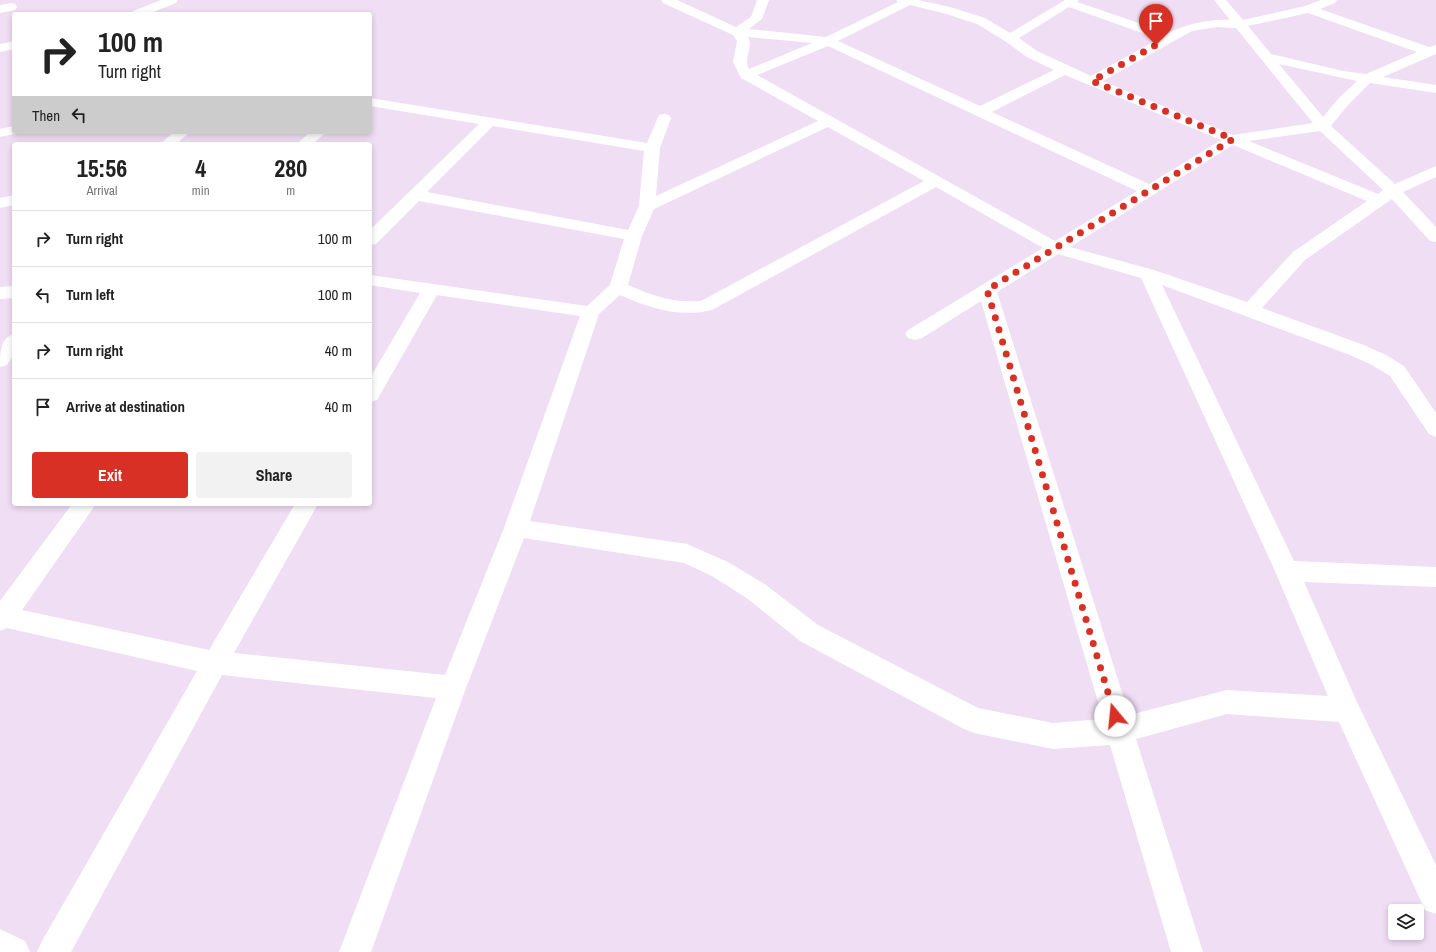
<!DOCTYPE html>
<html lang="en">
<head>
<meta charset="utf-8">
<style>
	body { margin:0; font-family:"Archivo Narrow",sans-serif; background:#f2f2f2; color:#222; height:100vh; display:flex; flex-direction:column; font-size:15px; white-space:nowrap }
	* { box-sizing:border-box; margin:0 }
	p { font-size:13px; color:#767676 }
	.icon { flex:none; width:22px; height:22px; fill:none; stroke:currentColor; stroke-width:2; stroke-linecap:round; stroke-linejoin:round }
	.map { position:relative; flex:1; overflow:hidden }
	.drawer { position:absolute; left:12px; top:142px; width:360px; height:364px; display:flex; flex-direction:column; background:#fff; border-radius:4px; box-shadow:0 2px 6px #0003 }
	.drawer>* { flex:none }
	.hud { position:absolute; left:12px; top:12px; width:360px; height:122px; border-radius:4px; box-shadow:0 2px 6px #0003; background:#fff; color:#222; overflow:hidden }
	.tools { position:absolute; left:1388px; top:904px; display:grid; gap:8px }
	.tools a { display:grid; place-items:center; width:36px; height:36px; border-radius:4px; background:#fff; box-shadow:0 2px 6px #0003; font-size:20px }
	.pin { position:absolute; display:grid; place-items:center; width:34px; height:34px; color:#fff; margin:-41px -17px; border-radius:50% 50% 50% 0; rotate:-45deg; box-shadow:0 0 4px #0007 }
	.pin .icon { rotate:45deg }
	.me { position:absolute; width:44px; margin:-22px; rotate:343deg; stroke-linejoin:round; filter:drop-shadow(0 0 3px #0008) }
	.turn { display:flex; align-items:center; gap:14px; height:84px; padding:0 20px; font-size:18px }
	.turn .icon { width:52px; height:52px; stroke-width:2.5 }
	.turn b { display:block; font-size:28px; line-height:34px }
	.then { display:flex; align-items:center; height:38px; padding:0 20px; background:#0003; gap:8px; font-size:15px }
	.eta { display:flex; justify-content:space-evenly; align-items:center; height:68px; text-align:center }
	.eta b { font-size:24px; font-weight:800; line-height:28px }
	.action { display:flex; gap:8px; margin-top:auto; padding:8px 20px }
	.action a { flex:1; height:46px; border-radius:4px; background:#d93025; color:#fff; font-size:16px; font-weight:800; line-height:46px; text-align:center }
	.action a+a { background:#f2f2f2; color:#222 }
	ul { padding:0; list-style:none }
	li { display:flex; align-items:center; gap:12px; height:56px; padding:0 20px; border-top:1px solid #e0e0e0 }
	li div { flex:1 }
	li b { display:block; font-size:15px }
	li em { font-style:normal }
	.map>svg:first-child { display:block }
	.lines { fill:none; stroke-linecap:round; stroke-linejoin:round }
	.minor { fill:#fff; fill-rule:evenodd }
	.route { stroke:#d93025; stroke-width:7; stroke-dasharray:0 12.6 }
</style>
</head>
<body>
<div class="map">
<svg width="1436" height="952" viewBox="0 0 1436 952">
	<rect width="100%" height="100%" fill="#f0def4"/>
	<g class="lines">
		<g class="minor">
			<polygon points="161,0 178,0 176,3 148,14 131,14 133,11"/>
			<path d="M661,0H677L736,27L751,17L757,0H769L762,19L749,29L826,37L898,2L896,0H918L950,7L985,18L1010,33L1065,0H1079L1077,2L1168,33C1188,24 1208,19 1230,20L1214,0H1226L1243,20L1305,6L1321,0H1337L1335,3L1320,9L1429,47L1436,45V54L1383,77L1436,85V93L1370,83L1348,105L1331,126L1395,184L1436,166V177L1403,192L1436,227V242L1430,241L1392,199L1305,260L1262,308L1364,345L1386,355L1404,366L1436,413V437L1429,434L1390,376L1372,365L1350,355L1162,285L1294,561L1436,567V587L1304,582L1357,702L1436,865V914L1425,910L1339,722L1227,714L1136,739L1203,952H1171L1110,745L1053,749L974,733L964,729L800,641L748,599L712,576L684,563L524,538L466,688L371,952H339L436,698L222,675L71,952H37L42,941L197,671L7,628L0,631V601L72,504H96L22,610L209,650L295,504H318L234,653L445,675L504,528L580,316L437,295L377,400L370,402V378L420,293L370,285V275L587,306L610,285L624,239L419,201L376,244L370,245V230L479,124L370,106V98L647,143L659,115L664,114L669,115L671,118L660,148L656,196L818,121L741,78L733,62L737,41L733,35L663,3ZM910,5L943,13L977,24L1005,41L1027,57L1054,70L980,106L838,41ZM1069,7L1159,39L1091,76L1037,51L1019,38ZM1308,13L1417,52L1366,74L1343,71L1271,54L1248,26ZM1217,27L1236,28L1313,123L1233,135L1103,81L1192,31ZM748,37L812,43L749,69C743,56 754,47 748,37ZM828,46L1137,191L1055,241L757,75ZM1279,64L1357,81L1338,99L1323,117ZM1065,75L1221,140L1149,184L992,112ZM493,126L644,151L639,206L628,230L427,192ZM828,127L924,181L701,301C672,303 654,296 628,285L642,236L654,209ZM1320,131L1383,190L1378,194L1249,141ZM1233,145L1367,201L1293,252L1247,302L1154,270L1070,247ZM936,187L1043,248L908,330L905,334L908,338L915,340L922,338L981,301L1103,719L1053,723L978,708L818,625L766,585L728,562L687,544L530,521L599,314L620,295C649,308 680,318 712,310ZM1058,254L1141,278L1275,571L1328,696L1227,690L1129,715L997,292Z"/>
			<polygon points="11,3 15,4 17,7 15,10 0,13 0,5"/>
			<polygon points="14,41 14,49 0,52 0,44"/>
			<polygon points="14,126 14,132 20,132 19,133 0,137 0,129"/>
			<polygon points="174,132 190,132 176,144 160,144"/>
			<polygon points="310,132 326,132 313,144 297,144"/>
			<polygon points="14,195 14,205 0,208 0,198"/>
			<polygon points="14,286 14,298 0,299 0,287"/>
			<path d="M14,334V354L7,365L0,367C0,352 0,338 14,334Z"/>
			<polygon points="0,929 25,941 30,952 0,952"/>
		</g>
	</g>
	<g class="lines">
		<polyline class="route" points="1115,716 987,290 1233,139 1092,81 1156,45"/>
	</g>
</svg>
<div class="tools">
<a><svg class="icon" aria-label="layers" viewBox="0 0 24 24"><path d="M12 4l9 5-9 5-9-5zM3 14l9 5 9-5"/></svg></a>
</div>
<div class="pin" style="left:1156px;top:45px;background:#d93025"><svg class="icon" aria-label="arrive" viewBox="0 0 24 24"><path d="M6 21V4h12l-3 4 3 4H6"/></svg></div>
<svg class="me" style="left:1115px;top:716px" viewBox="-20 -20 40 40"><circle r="19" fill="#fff"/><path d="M0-13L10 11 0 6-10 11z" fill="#d93025"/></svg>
<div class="hud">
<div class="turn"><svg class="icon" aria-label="right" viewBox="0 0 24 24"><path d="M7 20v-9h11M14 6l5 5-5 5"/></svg><div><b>100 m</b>Turn right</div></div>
<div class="then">Then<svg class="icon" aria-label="left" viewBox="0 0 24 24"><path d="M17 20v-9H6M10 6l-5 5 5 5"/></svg></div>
</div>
<section class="drawer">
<div class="eta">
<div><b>15:56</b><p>Arrival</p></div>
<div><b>4</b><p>min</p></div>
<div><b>280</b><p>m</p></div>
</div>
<ul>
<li><svg class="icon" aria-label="right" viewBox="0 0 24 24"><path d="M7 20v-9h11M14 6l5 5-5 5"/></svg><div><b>Turn right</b></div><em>100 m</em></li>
<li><svg class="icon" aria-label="left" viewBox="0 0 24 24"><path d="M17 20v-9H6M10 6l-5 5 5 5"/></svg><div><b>Turn left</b></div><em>100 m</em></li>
<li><svg class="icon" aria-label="right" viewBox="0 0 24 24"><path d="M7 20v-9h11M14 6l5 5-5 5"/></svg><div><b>Turn right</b></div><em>40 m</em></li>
<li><svg class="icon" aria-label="arrive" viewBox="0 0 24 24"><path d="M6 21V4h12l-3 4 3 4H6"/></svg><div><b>Arrive at destination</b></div><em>40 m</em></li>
</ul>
<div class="action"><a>Exit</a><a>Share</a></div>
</section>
</div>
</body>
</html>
